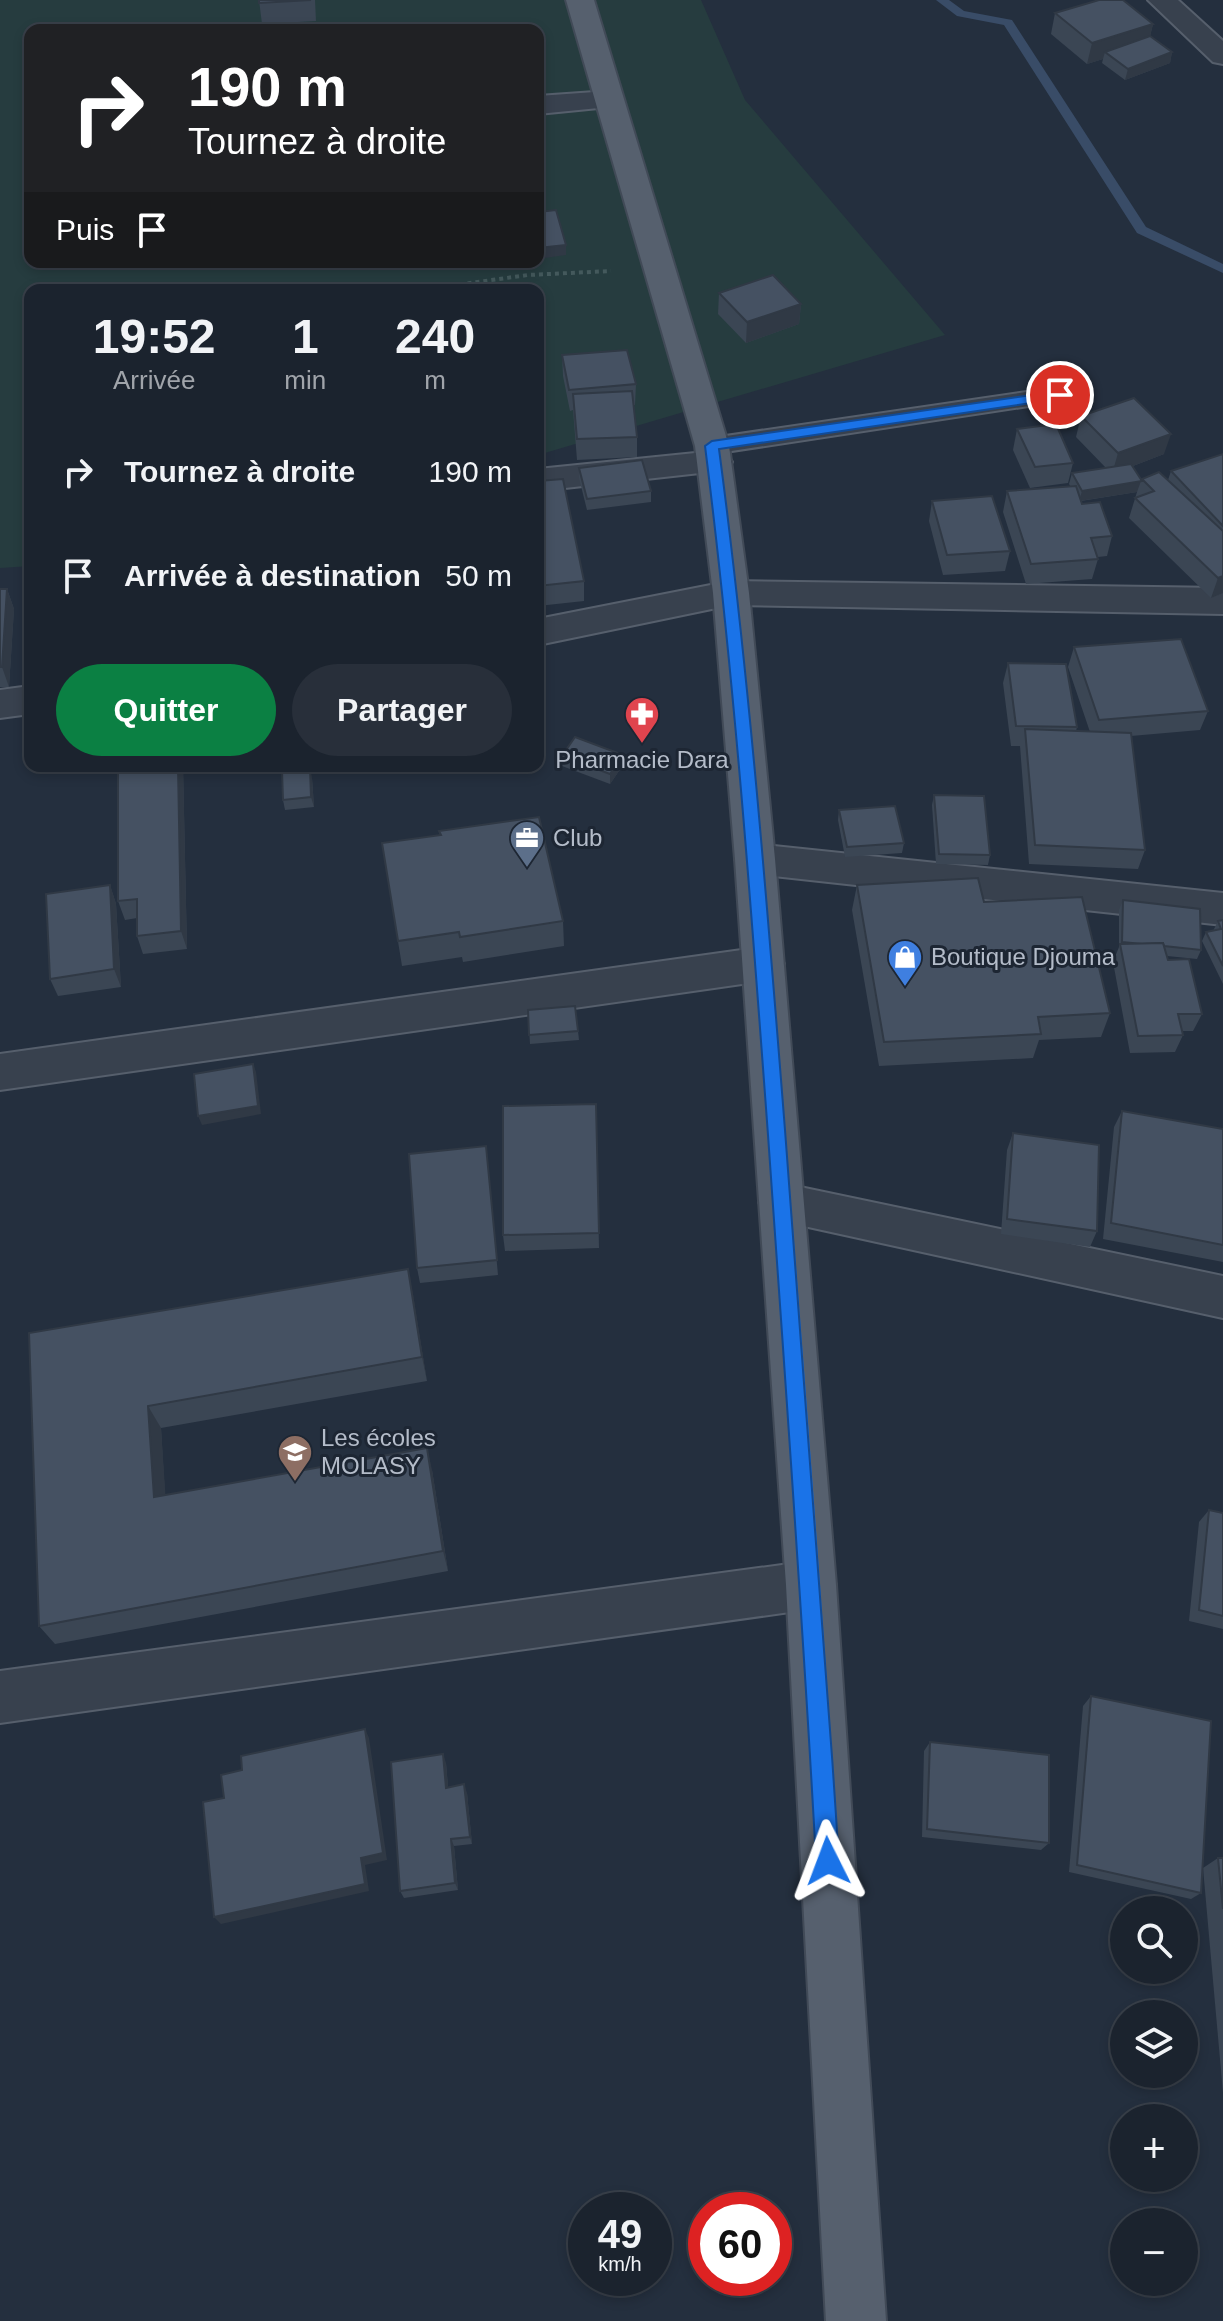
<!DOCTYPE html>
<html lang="fr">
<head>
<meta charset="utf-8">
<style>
	body { margin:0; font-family:Helvetica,sans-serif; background:#282f3a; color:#f1f3f6; height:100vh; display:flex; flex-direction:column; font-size:30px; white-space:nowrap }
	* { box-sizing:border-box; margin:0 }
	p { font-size:26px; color:#a0a4aa }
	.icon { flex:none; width:44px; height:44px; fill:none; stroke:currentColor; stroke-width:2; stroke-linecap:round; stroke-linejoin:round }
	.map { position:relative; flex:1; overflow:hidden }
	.panel { position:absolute; left:24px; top:284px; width:520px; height:488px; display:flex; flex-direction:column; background:#1b232e; border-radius:16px; box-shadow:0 4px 12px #0003,0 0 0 2px #39404a }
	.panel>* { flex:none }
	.hud { position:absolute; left:24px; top:24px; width:520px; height:244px; border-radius:16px; box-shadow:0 4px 12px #0003,0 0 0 2px #39404a; background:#202124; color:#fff; overflow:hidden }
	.controls { position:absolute; left:1110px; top:1896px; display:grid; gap:16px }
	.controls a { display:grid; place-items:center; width:88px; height:88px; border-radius:50%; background:#1b232e; box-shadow:0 4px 12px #0003,0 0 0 2px #39404a; font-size:40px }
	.speed { position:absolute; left:568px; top:2192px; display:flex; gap:16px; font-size:40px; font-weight:700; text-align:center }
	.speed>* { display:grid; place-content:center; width:104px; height:104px; border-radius:50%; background:#1b232e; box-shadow:0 4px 12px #0003,0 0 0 2px #39404a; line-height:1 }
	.speed small { font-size:20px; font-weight:400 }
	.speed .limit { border:12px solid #d22; background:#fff; color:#111 }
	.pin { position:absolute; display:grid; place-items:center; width:68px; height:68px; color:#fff; margin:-34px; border:4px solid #fff; border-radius:50%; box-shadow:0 2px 8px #0007 }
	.me { position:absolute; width:88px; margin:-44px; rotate:357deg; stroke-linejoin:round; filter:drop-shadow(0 0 6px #0008) }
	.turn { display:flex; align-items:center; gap:28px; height:168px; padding:0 32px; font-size:36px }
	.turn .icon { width:104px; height:104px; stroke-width:2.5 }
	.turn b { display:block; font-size:56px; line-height:68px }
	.then { display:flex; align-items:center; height:76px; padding:0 32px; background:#0003; gap:16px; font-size:30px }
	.eta { display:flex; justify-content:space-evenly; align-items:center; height:136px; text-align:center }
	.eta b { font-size:48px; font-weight:700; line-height:56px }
	.primary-button { display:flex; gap:16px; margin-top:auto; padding:16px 32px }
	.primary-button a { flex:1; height:92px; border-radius:48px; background:#0b8043; color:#fff; font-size:32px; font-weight:700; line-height:92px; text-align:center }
	.primary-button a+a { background:#282f3a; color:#f1f3f6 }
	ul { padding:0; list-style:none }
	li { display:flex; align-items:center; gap:24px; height:104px; padding:0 32px }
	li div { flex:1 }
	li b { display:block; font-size:30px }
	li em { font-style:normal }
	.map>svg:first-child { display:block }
	.green { fill:#263c3f; fill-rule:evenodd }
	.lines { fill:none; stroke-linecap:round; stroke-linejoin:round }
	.stream { fill:#394c67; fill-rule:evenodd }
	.service-casing { stroke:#565f6c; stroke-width:4 }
	.minor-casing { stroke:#565f6c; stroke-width:4 }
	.primary-casing { stroke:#414a57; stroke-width:4 }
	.path { stroke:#44595c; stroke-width:4; stroke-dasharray:4 4; stroke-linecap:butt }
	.service { fill:#38414e; fill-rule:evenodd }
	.minor { fill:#38414e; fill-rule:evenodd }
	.primary { fill:#56606e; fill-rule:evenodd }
	.wall { fill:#3b4654 }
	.shaded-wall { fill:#303945 }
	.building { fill:#455162; stroke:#303945; stroke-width:2 }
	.route { fill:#1a73e8; stroke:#114b97; stroke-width:2 }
	.labels { text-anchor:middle; stroke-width:6; stroke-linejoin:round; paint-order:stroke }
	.poi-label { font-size:24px; fill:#b4bcc9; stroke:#1d2633; text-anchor:start }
</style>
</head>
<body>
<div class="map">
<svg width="1223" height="2321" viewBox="0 0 1223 2321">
	<rect width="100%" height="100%" fill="#242f3e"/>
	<path class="green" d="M0,0H701L745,100L945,335L538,455V290H30V566L0,568ZM30,30H538V262H30Z"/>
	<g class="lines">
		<polygon class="stream" points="936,0 949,0 964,11 1012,20 1146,227 1223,264 1223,273 1137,233 1004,25 957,16"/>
		<g class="service-casing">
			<polygon id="service" points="1060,387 1068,390 1072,395 1068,400 712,454 703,452 700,446 703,440 712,438"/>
		</g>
		<g class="minor-casing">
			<g id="minor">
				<polygon points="1148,0 1178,0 1223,41 1223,64 1213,62"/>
				<polygon points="609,91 619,94 623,100 619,106 538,114 538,96"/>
				<polygon points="715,451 727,454 732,462 727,470 538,491 538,469"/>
				<polygon points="731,581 1223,588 1223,614 731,605 538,645 538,619"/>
				<polygon points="30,686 30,714 0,718 0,690"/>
				<polygon points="755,844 1223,893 1223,925 755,874 741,870 735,859 741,848"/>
				<polygon points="763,947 778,952 784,964 778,976 763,981 0,1090 0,1054"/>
				<polygon points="781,1183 1223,1276 1223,1318 781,1221 765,1216 759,1202 765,1188"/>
				<polygon points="811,1561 829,1568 836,1585 829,1602 811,1609 0,1723 0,1671"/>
			</g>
		</g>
		<g class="primary-casing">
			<polygon id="primary" points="566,0 594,0 729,446 749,593 775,859 836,1585 886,2321 826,2321 786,1585 735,859 713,593 695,446"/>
		</g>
		<polyline class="path" points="420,290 528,275 611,271"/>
		<use href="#service" class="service"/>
		<use href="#minor" class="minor"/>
		<use href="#primary" class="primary"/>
	</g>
	<g class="wall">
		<polygon points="259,0 315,0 316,21 262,24"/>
		<polygon points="1055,13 1153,24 1150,36 1172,52 1170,63 1125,80 1102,63 1103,59 1087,64 1051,34"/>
		<polygon points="719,293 801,304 799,324 746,343 718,314"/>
		<polygon points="562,355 636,384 635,405 634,405 637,437 637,457 577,460 573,410 570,411 563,376"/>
		<polygon points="1081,416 1164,454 1133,466 1141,480 1142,479 1168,480 1171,471 1223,454 1223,593 1211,598 1129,518 1137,492 1081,501 1082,504 1112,536 1107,556 1098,557 1098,559 1092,579 1026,584 1003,512 1007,491 1071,487 1069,484 1072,473 1106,468 1076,437"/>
		<polygon points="1017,429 1073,463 1068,483 1030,488 1013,450"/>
		<polygon points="579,468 651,491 651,502 587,510 579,478"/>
		<polygon points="538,481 584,581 584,601 538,606"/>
		<polygon points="932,501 1010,551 1005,571 943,575 929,521"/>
		<polygon points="0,589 7,589 14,609 9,687 0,687"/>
		<polygon points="1074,647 1208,711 1200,730 1131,736 1145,850 1138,869 1029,864 1020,746 1011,746 1003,683 1008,663 1077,727 1076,731 1090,732 1068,667"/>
		<polygon points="623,755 623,765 610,784 562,766 562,756"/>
		<polygon points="118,766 183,766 187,949 143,954 137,936 137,918 125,920 118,901"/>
		<polygon points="312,778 314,807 285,810 283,800"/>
		<polygon points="934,795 990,855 988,865 936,864 932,805"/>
		<polygon points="839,810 904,843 902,853 845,857 838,820"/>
		<polygon points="439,831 563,921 564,946 463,962 462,957 402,966 382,843 440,835"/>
		<polygon points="110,885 116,904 121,987 58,996 50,979"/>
		<polygon points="857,885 984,902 1110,1013 1101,1037 1039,1040 1033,1058 879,1066 852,910"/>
		<polygon points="1123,900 1201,950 1197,959 1167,956 1168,960 1202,1014 1193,1031 1182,1031 1183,1035 1175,1052 1130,1053 1113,962 1119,947 1119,910"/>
		<polygon points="1223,920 1223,984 1202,941 1206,932 1213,931 1218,921"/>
		<polygon points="528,1010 578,1031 579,1040 530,1044"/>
		<polygon points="596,1104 599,1248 505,1251 503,1235"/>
		<polygon points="1122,1111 1223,1129 1223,1262 1103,1239 1114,1127"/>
		<polygon points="1013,1133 1097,1231 1090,1247 1001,1234 1007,1150"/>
		<polygon points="486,1146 498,1275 420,1283 417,1268"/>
		<polygon points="408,1269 427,1381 161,1428 165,1495 432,1470 448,1571 55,1644 39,1626 29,1333"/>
		<polygon points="1209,1510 1223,1513 1223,1629 1189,1621 1199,1522"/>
		<polygon points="1091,1696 1201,1893 1191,1899 1069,1872 1083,1706"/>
		<polygon points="930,1742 1049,1843 1041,1850 922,1837 924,1751"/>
		<polygon points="446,1763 448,1787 467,1793 472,1844 454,1846 458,1890 404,1898 400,1891"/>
		<polygon points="1218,1858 1223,1858 1223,2093 1203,1868"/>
	</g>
	<g class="shaded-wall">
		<polygon points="1153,24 1148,45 1105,52 1103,59 1087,64 1092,43"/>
		<polygon points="1172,52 1170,63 1125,80 1128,69"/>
		<polygon points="566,245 566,255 538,259 538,248"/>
		<polygon points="801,304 799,324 746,343 747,322"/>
		<polygon points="1171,434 1164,454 1112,474 1118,453"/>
		<polygon points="1141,481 1137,492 1079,501 1082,491"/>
		<polygon points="1223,576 1223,593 1211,598 1218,578"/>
		<polygon points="7,589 14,609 9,687 2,667"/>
		<polygon points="623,755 623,765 610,784 610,774"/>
		<polygon points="178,766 183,766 187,949 181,931"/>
		<polygon points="310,768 312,778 314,807 311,797"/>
		<polygon points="110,885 116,904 121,987 114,969"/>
		<polygon points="253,1064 256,1072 261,1114 202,1125 198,1116"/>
		<polygon points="408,1269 413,1294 427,1381 422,1357"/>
		<polygon points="148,1406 161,1428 167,1518 154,1497"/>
		<polygon points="427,1448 432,1470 448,1571 443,1551"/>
		<polygon points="365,1729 369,1738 387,1860 365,1865 369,1891 221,1924 214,1917"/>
		<polygon points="443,1754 446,1763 449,1796 446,1788"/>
		<polygon points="464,1784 467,1793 472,1844 470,1837"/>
		<polygon points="451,1839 454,1846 458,1890 455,1883"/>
	</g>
	<g class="building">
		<polygon points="259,0 311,0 259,3"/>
		<polygon points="1099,0 1123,0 1153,24 1092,43 1055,13"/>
		<polygon points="1150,36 1172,52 1128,69 1105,52"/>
		<polygon points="556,210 566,245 538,248 538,212"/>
		<polygon points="773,275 801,304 747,322 719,293"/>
		<polygon points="627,350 636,384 569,390 562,355"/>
		<polygon points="632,391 637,437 577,439 573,394"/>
		<polygon points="1134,398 1171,434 1118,453 1081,416"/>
		<polygon points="1056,424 1073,463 1035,467 1017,429"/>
		<polygon points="1223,454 1223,526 1171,471"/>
		<polygon points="642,460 651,491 587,499 579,468"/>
		<polygon points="1131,464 1142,481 1082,491 1072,473"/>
		<polygon points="1159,472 1223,531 1223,576 1218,578 1135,498 1154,491 1142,479"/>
		<polygon points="563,479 584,581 538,586 538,481"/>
		<polygon points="1076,486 1082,504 1100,502 1112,536 1091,538 1098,559 1031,564 1007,491"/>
		<polygon points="992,496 1010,551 947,555 932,501"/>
		<polygon points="0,589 7,589 2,667 0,667"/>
		<polygon points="1181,639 1208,711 1099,720 1074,647"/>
		<polygon points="1008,663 1066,664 1077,727 1016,726"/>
		<polygon points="1025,729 1131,733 1145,850 1035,845"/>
		<polygon points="575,737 623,755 610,774 562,756"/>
		<polygon points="118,766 178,766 181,931 137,936 137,899 118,901"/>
		<polygon points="310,768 311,797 283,800 282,771"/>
		<polygon points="934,795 984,796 990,855 939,854"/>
		<polygon points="895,806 904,843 847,847 839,810"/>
		<polygon points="539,817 563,921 460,937 459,932 398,941 382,843 441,835 439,831"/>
		<polygon points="978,878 984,902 1082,897 1110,1013 1038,1017 1041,1034 884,1042 857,885"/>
		<polygon points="110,885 114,969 50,979 46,894"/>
		<polygon points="1123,900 1200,909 1201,950 1164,946 1163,943 1142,944 1122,942"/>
		<polygon points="1223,920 1223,966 1206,932 1221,929 1218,921"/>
		<polygon points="1163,943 1168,960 1189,959 1202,1014 1178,1014 1183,1035 1138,1036 1120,944"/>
		<polygon points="575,1006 578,1031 529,1035 528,1010"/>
		<polygon points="253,1064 258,1106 198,1116 194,1074"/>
		<polygon points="596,1104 599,1233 503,1235 503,1106"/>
		<polygon points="1122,1111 1223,1129 1223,1245 1111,1223"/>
		<polygon points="1013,1133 1099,1145 1097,1231 1007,1219"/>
		<polygon points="486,1146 497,1260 417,1268 409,1154"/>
		<polygon points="408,1269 422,1357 148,1406 154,1497 427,1448 443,1551 39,1626 29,1333"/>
		<polygon points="1209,1510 1223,1513 1223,1616 1199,1610"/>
		<polygon points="1091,1696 1211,1721 1201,1893 1077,1865"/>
		<polygon points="365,1729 383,1853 361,1858 365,1884 214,1917 203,1802 224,1798 221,1775 242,1770 241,1756"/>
		<polygon points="930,1742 1049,1755 1049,1843 927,1829"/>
		<polygon points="443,1754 446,1788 464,1784 470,1837 451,1839 455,1883 400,1891 391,1762"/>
		<polygon points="1218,1858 1223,1858 1223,1909"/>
	</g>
	<path class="route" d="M1060,391L1067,395L1065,398L719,449C749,675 767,902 785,1130C805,1373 823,1617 839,1861L836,1869L828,1872L820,1869L816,1861C803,1619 785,1377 768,1135C751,905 734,675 705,446L712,441Z"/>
	<defs>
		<g id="pharmacy-pin" transform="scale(1.8)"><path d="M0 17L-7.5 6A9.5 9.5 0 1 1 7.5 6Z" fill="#e0444e" stroke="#1d2633"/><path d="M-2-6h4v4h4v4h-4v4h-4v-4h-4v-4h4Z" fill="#fff"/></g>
		<g id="office-pin" transform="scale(1.8)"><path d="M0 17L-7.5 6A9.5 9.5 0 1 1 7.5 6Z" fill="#5c6f8a" stroke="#1d2633"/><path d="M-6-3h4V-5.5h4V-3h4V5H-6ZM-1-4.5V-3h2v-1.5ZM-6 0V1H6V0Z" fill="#fff"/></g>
		<g id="shop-pin" transform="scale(1.8)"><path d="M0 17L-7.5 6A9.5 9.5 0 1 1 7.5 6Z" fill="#3f7fe0" stroke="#1d2633"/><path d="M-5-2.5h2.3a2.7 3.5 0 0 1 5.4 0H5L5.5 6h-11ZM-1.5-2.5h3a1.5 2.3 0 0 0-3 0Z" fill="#fff"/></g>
		<g id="school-pin" transform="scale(1.8)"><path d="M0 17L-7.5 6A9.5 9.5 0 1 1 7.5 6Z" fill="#8d6e63" stroke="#1d2633"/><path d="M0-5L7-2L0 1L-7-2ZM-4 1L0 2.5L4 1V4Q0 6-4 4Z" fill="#fff"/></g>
	</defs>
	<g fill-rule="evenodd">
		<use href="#pharmacy-pin" x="642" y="714"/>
		<use href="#office-pin" x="527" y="838"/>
		<use href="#shop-pin" x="905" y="957"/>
		<use href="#school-pin" x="295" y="1452"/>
	</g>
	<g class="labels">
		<g class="poi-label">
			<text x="642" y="768" text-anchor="middle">Pharmacie Dara</text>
			<text x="553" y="846">Club</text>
			<text x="931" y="965">Boutique Djouma</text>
			<text x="321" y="1446">Les écoles<tspan x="321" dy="28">MOLASY</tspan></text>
		</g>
	</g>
</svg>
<div class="controls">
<a><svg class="icon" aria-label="search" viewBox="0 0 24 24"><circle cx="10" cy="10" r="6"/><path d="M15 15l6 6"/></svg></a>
<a><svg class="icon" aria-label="layers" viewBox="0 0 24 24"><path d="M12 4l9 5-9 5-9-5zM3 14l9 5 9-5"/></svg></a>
<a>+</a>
<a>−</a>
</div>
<div class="speed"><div>49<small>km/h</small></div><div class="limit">60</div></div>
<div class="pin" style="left:1060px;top:395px;background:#d93025"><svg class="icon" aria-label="arrive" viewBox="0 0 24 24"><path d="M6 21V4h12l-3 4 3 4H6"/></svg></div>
<svg class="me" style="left:828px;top:1861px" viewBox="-20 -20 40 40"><path d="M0-17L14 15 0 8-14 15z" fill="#1a73e8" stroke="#fff" stroke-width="4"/></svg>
<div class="hud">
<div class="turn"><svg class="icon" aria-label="right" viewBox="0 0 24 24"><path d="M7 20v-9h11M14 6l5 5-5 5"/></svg><div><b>190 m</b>Tournez à droite</div></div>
<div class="then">Puis<svg class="icon" aria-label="arrive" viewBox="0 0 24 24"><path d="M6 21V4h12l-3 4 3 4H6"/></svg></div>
</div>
<section class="panel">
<div class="eta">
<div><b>19:52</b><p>Arrivée</p></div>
<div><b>1</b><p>min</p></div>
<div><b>240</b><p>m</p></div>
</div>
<ul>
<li><svg class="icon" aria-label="right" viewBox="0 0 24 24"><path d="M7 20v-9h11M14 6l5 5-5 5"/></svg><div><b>Tournez à droite</b></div><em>190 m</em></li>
<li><svg class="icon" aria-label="arrive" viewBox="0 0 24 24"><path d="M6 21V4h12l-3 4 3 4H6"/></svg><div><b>Arrivée à destination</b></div><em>50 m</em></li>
</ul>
<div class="primary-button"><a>Quitter</a><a>Partager</a></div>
</section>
</div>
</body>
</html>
